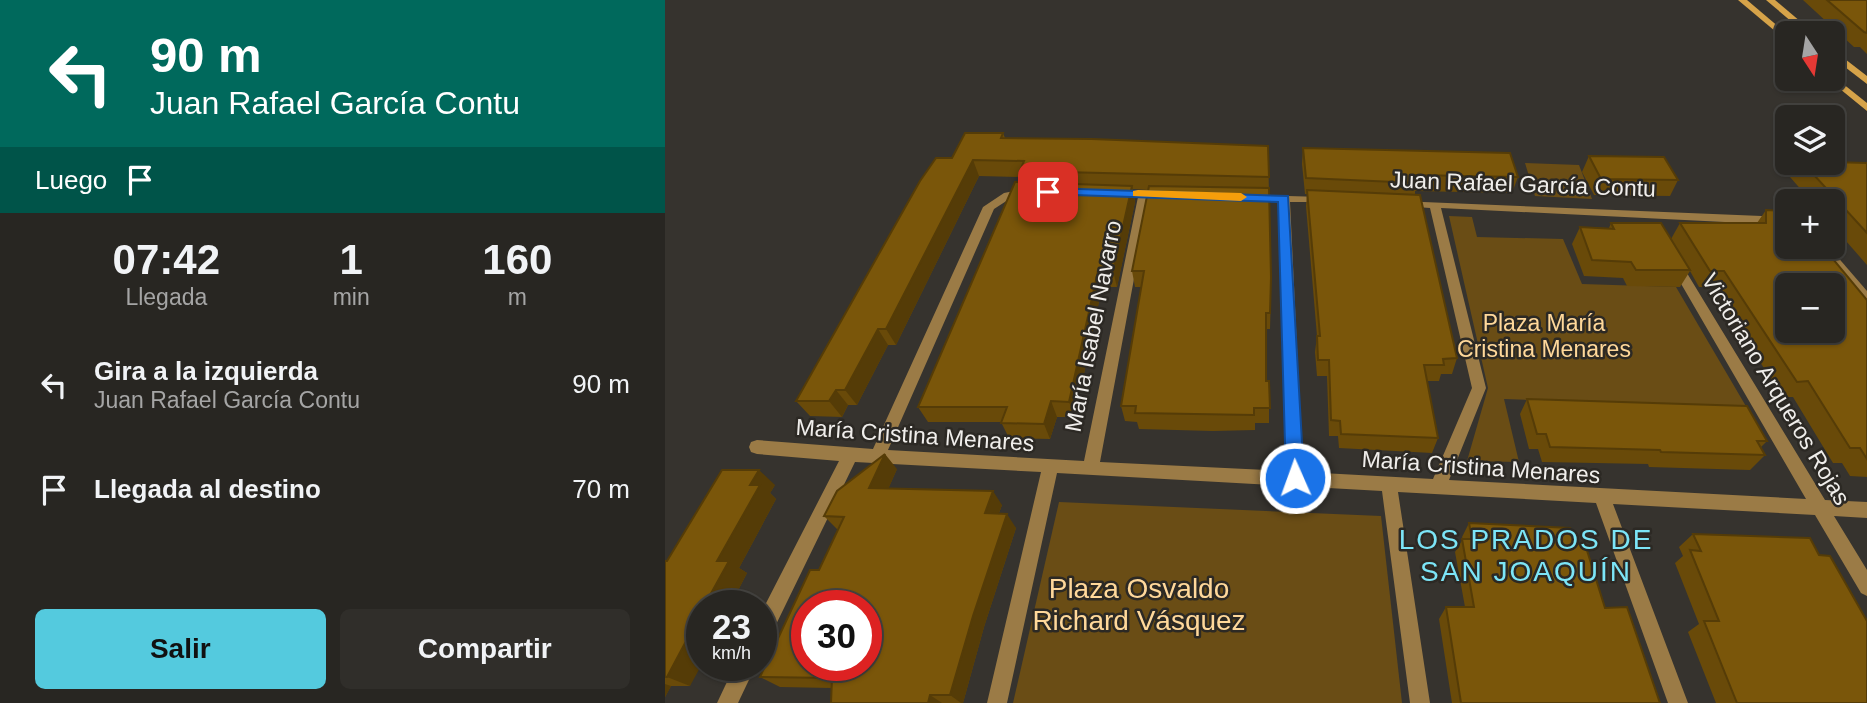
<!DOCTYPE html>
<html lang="es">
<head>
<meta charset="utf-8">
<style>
	body { margin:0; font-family:Helvetica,sans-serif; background:#302e2a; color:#f1f3f6; height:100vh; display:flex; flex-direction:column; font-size:26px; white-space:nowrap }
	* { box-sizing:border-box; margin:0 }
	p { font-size:23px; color:#a5a5a5 }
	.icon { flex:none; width:38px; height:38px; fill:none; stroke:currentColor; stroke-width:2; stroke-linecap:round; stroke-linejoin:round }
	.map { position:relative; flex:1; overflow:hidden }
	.panel { display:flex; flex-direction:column; background:#282622; width:665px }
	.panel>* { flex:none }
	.hud { background:#00695c; color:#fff; overflow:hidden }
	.needle { width:46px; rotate:168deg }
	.fabs { position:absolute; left:1110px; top:21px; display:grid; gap:14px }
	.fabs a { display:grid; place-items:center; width:70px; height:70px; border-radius:10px; background:#282622; box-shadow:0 2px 5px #0004,0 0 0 2px #444340; font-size:35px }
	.speed { position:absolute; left:21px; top:590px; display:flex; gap:14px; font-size:35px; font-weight:700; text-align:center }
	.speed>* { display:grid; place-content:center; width:91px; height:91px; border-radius:50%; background:#282622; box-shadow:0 2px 5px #0004,0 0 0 2px #444340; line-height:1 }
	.speed small { font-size:18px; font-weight:400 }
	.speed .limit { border:10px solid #d22; background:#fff; color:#111 }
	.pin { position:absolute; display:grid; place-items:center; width:60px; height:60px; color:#fff; margin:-30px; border-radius:14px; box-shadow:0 4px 10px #0006 }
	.me { position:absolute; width:77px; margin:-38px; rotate:358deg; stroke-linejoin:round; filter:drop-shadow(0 0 5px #0008) }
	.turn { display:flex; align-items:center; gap:24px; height:147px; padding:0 35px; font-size:32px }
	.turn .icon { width:91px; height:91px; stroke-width:2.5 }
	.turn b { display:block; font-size:49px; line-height:60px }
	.then { display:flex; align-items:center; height:66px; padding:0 35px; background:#0003; gap:14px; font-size:26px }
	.eta { display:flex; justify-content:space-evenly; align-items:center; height:119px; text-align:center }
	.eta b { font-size:42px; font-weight:700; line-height:49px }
	.action { display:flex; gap:14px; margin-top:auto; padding:14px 35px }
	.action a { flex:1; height:80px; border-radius:10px; background:#54cade; color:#111; font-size:28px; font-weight:700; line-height:80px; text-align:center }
	.action a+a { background:#302e2a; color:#f1f3f6 }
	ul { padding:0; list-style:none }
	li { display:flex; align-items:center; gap:21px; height:105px; padding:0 35px }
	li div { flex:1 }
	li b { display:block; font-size:26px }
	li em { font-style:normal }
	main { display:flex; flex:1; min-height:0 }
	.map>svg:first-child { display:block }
	.green { fill:#6a4d15 }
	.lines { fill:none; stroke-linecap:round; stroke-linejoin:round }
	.street { fill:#9b7b46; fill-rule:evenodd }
	.secondary { fill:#d6a349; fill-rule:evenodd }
	.wall { fill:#694a09 }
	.shaded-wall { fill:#553c07 }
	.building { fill:#7a560a; stroke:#553c07; stroke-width:2; fill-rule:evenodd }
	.route { fill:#1a73e8; stroke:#114b97; stroke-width:2 }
	.slow { fill:#f59e0b }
	.labels { text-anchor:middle; stroke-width:5; stroke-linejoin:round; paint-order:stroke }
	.street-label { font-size:23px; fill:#f0eeeb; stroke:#2c2924 }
	.park-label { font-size:23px; fill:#ffd89a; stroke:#2c2924 }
	.near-neighbourhood-label { font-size:28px; letter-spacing:2px; fill:#7ce5f7; stroke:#2c2924 }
	.near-park-label { font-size:28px; fill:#ffd89a; stroke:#2c2924 }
</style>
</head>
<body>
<main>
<section class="panel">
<div class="hud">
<div class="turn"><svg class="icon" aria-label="left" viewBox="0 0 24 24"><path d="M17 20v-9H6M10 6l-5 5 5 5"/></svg><div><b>90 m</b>Juan Rafael García Contu</div></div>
<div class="then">Luego<svg class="icon" aria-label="arrive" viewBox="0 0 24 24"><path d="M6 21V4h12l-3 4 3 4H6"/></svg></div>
</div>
<div class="eta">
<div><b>07:42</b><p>Llegada</p></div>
<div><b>1</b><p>min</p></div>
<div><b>160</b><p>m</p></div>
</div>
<ul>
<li><svg class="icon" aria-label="left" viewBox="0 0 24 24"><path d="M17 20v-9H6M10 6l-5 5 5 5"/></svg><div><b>Gira a la izquierda</b><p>Juan Rafael García Contu</p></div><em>90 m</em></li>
<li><svg class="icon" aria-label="arrive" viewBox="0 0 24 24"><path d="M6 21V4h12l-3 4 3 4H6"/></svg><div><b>Llegada al destino</b></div><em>70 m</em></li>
</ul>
<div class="action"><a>Salir</a><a>Compartir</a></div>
</section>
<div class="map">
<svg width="1202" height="703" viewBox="0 0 1202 703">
	<rect width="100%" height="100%" fill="#36332e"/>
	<g class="green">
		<polygon points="860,163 914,165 927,199 870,196"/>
		<polygon points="784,216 807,217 812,237 898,239 917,284 1011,287 1082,408 839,399 854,462 802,461 823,388"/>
		<polygon points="394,502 716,516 737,703 348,703"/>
	</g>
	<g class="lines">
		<g class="street">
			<polygon points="364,188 370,191 368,193 346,198 329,209 223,450 419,461 473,197 447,195 447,191 501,192 507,195 501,198 484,198 435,462 622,471 613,202 587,201 581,198 587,195 658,197 664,200 662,202 625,202 638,472 768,479 807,388 765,208 738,206 732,203 734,201 1122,217 1122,225 776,208 821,388 784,480 1141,499 1004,263 1010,259 1014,260 1160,500 1202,502 1202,518 1169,516 1202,570 1202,596 1196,593 1150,515 948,504 1023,703 1003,703 931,503 733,492 765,703 745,703 717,491 392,473 342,703 322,703 376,472 190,462 103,641 96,643 96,613 174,461 92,454 86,452 84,447 86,442 92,440 208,449 318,207 339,193"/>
			<polygon points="1151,247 1164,247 1202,291 1202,304 1197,302"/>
			<polygon points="70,665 91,665 73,703 52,703"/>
		</g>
		<g class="secondary">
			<polygon points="1073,0 1082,0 1122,34 1122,41"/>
			<polygon points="1101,0 1110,0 1149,33 1140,33"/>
			<polygon points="1167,49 1202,76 1202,84 1167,57"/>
			<polygon points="1167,75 1202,103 1202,111 1164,80 1167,79"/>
		</g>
	</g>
	<g class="wall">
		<polygon points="1138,0 1202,0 1202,54 1195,47 1189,47"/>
		<polygon points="338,133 340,138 603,146 606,293 605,329 601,329 601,381 604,381 604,423 590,423 590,430 548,431 474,429 472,422 460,421 456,406 476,287 470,287 467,271 483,190 468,189 470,202 452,287 437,287 410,417 392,417 385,439 344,438 336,422 263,422 253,407 359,182 357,177 314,176 231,345 223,345 192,405 183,405 177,417 145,416 131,401 287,158"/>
		<polygon points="638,148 853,177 847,193 750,191 750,195 792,358 787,374 776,374 774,381 762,381 773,438 767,453 674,448 673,436 664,436 662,376 652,376 650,352 652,336 641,206 642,194 640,194 637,164"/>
		<polygon points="924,156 1013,180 1005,196 929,195 917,172"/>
		<polygon points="1135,163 1202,163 1202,265 1167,225 1167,201 1146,201 1125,177"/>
		<polygon points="1101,210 1122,247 1202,300 1202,477 1185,476 1177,463 1168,463 1128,397 1117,397 1048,287 1034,287 1025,271 1015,287 962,286 958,278 919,276 907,244 915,227 944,228 946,223 1006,239 1015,223 1092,223"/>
		<polygon points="862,399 1102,441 1096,447 1100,455 1085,470 984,467 983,464 877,462 873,449 864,449 855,414"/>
		<polygon points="232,469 223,489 337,505 334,513 351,528 319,627 298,703 166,703 167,688 115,687 95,677 154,570 173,530 159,516"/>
		<polygon points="110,485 105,493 111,499 74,568 82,573 65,606 37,606 25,686 6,686 0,697 0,561 2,561"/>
		<polygon points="804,523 910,544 940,608 995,703 787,703 774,619 781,607 800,607 790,552 798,539 797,537"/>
		<polygon points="1028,534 1202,703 1051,703 1023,632 1034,624 1010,563 1018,556 1014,547"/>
	</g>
	<g class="shaded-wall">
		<polygon points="308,160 314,176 231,345 221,329"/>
		<polygon points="467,186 470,202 452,287 448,271"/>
		<polygon points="433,271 437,287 410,417 404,402"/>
		<polygon points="213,329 223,345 192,405 180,390"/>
		<polygon points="171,390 183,405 177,417 164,401"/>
		<polygon points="386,401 392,417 385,439 379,424"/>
		<polygon points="220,454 232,469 217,503 204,488"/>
		<polygon points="94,470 110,485 105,493 111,499 74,568 82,573 65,606 39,606 52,561 85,485"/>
		<polygon points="328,491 337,505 329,526 320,513"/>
		<polygon points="342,514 351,528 319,627 298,703 296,703 285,695 308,616"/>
		<polygon points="37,609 37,664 25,686 2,677"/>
		<polygon points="0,684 6,686 0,697"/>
		<polygon points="265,695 277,703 263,703"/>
	</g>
	<g class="building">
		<polygon points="1162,0 1202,0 1202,33 1199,32"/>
		<polygon points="300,133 338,133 336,138 427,139 603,146 604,177 355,171 359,161 308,160 221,329 213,329 180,390 171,390 164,401 131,401 255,181 271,158 287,158"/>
		<polygon points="638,148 845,153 853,177 750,175 752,183 641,178"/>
		<polygon points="924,156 999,157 1013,180 936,179"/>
		<polygon points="1167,162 1202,163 1202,233 1138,163"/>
		<polygon points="350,182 467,186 448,271 433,271 404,402 386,401 379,424 336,423 342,407 253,407"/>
		<polygon points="484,186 604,188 606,277 605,313 601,313 601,381 604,381 605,408 589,408 589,415 470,413 471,406 456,406 479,271 467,271"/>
		<polygon points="642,190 755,195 792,358 778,359 779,365 759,365 773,438 676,434 675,421 666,420 664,360 653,360 652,336 655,336"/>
		<path d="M1101,210L1120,211L1122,213V247H1158L1202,300V459L1195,448H1185L1143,381L1132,382L1059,271H1045L1015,223H1101ZM1122,285H1167V331H1122Z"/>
		<polygon points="946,223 996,223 1025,270 971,270 966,262 927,260 915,227 949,229"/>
		<polygon points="862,399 1082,406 1102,441 1092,441 1100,455 996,452 995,450 885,447 881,434 872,434"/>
		<path d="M220,454L204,488L328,491L320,513L342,514L308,616L285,695H265L263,703H166L167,678L95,677L145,570H154L179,517L159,516L172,491ZM142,606H201V665H142Z"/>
		<polygon points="57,470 94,470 85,485 95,485 52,561 64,561 39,606 37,606 37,609 25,630 27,630 2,677 0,677 0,561 2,561"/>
		<polygon points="804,523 905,528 910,544 920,544 940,608 962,607 995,703 796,703 781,607 809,607 797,539 807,539"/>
		<polygon points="1028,534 1145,538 1154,555 1165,556 1202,621 1202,703 1072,703 1039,621 1054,621 1025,550 1036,551"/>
	</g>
	<polygon class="route" points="383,188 623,196 639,478 637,484 630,487 623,484 621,478 613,202 379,194 379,189"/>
	<polygon class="slow" points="473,190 576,193 582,197 576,201 468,196 468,191"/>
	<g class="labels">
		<g class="street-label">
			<text transform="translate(858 184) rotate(2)" y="8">Juan Rafael García Contu</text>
			<text transform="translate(428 326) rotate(-79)" y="8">María Isabel Navarro</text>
			<text transform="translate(1111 389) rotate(59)" y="8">Victoriano Arqueros Rojas</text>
			<text transform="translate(250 435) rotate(4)" y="8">María Cristina Menares</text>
			<text transform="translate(816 467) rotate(4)" y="8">María Cristina Menares</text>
		</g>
		<g class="park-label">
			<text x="879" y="331">Plaza María<tspan x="879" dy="26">Cristina Menares</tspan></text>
		</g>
		<g class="near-neighbourhood-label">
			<text x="861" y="549">LOS PRADOS DE<tspan x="861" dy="32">SAN JOAQUÍN</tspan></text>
		</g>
		<g class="near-park-label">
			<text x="474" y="598">Plaza Osvaldo<tspan x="474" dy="32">Richard Vásquez</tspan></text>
		</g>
	</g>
</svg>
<div class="fabs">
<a><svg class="needle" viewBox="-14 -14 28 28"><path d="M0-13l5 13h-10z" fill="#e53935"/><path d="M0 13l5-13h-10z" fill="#a5a5a5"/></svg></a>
<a><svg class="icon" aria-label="layers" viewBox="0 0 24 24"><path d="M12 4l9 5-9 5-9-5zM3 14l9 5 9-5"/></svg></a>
<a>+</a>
<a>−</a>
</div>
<div class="speed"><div>23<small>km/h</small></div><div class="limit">30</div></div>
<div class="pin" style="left:383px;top:192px;background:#d93025"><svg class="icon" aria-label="arrive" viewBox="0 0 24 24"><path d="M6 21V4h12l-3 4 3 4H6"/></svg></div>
<svg class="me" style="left:630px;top:478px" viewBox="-20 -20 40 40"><circle r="17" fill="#1a73e8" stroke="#fff" stroke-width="3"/><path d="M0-11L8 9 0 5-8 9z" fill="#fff"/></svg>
</div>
</main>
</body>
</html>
